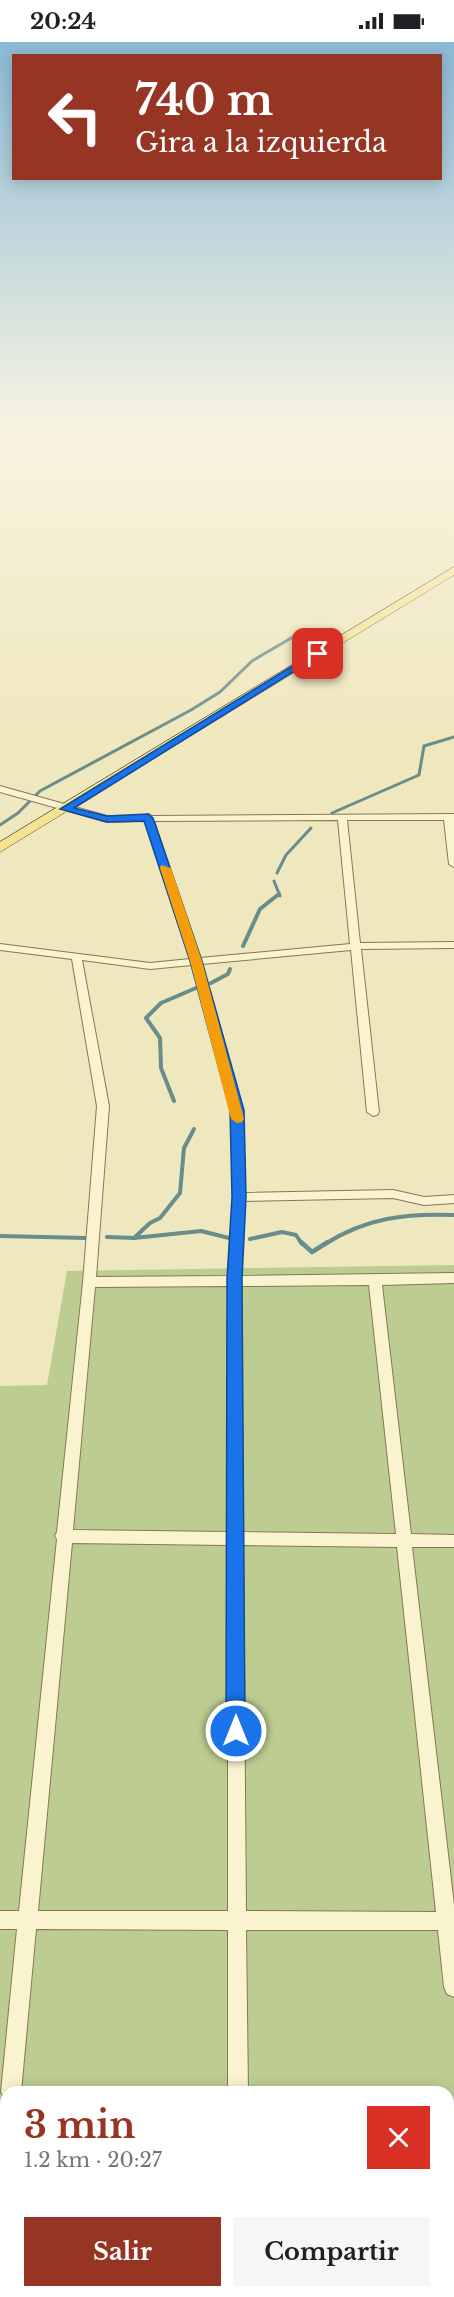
<!DOCTYPE html>
<html lang="es">
<head>
<meta charset="utf-8">
<style>
	body { margin:0; font-family:"Libre Baskerville",serif; background:#f6f6f6; color:#202124; height:100vh; display:flex; flex-direction:column; font-size:22px; white-space:nowrap }
	* { box-sizing:border-box; margin:0 }
	p { font-size:20px; color:#757577 }
	.icon { flex:none; width:33px; height:33px; fill:none; stroke:currentColor; stroke-width:2; stroke-linecap:round; stroke-linejoin:round }
	.map { position:relative; flex:1; overflow:hidden }
	.side { position:absolute; left:0px; top:2044px; width:454px; height:212px; display:flex; flex-direction:column; background:#fff; border-radius:18px 18px 0 0; box-shadow:0 3px 15px #0003 }
	.side>* { flex:none }
	.hud { position:absolute; left:12px; top:12px; width:430px; height:126px; border-radius:0px; box-shadow:0 3px 15px #0003; background:#973524; color:#fff; overflow:hidden }
	.pin { position:absolute; display:grid; place-items:center; width:51px; height:51px; color:#fff; margin:-26px; border-radius:12px; box-shadow:0 3px 9px #0006 }
	.me { position:absolute; width:66px; margin:-33px; rotate:0deg; stroke-linejoin:round; filter:drop-shadow(0 0 4px #0008) }
	.turn { display:flex; align-items:center; gap:21px; height:126px; padding:0 24px; font-size:27px }
	.turn .icon { width:78px; height:78px; stroke-width:2.5 }
	.turn b { display:block; font-size:42px; line-height:51px }
	.round { display:grid; place-items:center; flex:none; width:63px; height:63px; border-radius:0px; background:#f6f6f6 }
	.summary { display:flex; align-items:center; justify-content:space-between; height:102px; padding:0 24px }
	h1 { font-size:36px; font-weight:800; line-height:45px; color:#973524 }
	.primary-button { display:flex; gap:12px; margin-top:auto; padding:12px 24px }
	.primary-button a { flex:1; height:69px; border-radius:0px; background:#973524; color:#fff; font-size:24px; font-weight:800; line-height:69px; text-align:center }
	.primary-button a+a { background:#f6f6f6; color:#202124 }
	.status { display:flex; justify-content:space-between; align-items:center; height:42px; padding:0 30px; background:#fff; direction:ltr }
	.status svg { height:16px; fill:currentColor }
	.map>svg:first-child { display:block }
	.green { fill:#bdcd91; fill-rule:evenodd }
	.lines { fill:none; stroke-linecap:round; stroke-linejoin:round }
	.stream-far2 { stroke:#688d8a; stroke-width:3 }
	.stream-far1 { stroke:#688d8a; stroke-width:4 }
	.stream { stroke:#688d8a; stroke-width:4.5 }
	.minor-casing { stroke:#877756; stroke-width:2 }
	.primary-casing { stroke:#54442b; stroke-width:1 }
	.minor { fill:#faf3d0; fill-rule:evenodd }
	.primary { fill:#f4e492; fill-rule:evenodd }
	.route { fill:#1a73e8; stroke:#114b97; stroke-width:1.5 }
	.slow { fill:#f59e0b }
</style>
</head>
<body>
<div class="status"><b>20:24</b><svg viewBox="0 0 49 12"><path d="M0 12V9h3v3zM5 12V6h3v6zM10 12V3h3v9zM15 12V0h3v12zM26 1h20v11H26zM47 4h2v5h-2z"/></svg></div>
<div class="map">
<svg width="454" height="2255" viewBox="0 0 454 2255">
	<rect width="100%" height="100%" fill="#efe7bd"/>
	<path class="green" d="M454,1223V2255H0V1344L47,1343L67,1229ZM6,2050H448V2250H6Z"/>
	<g class="lines">
		<g class="stream-far2">
			<polyline points="332,771 419,733 424,704 454,695"/>
			<polyline points="0,783 18,771 40,749 191,668 220,650 252,619 305,588"/>
			<polyline points="277,831 286,813 311,786"/>
			<polyline points="274,839 280,854"/>
		</g>
		<g class="stream-far1">
			<polyline points="243,904 260,867 279,852"/>
			<polyline points="211,941 228,932 230,927"/>
			<polyline points="174,1059 161,1026 160,996 146,976 161,961 196,946"/>
			<polyline points="0,1194 86,1196"/>
			<polyline points="107,1195 134,1196 201,1189 233,1197"/>
			<polyline points="134,1196 150,1181 160,1176 180,1151 184,1106 194,1087"/>
			<polyline points="250,1197 282,1190 296,1193 302,1202"/>
			<path d="M325,1202C366,1176 406,1171 454,1173"/>
		</g>
		<polyline class="stream" points="301,1200 312,1210 328,1200"/>
		<g class="minor-casing">
			<g id="minor">
				<path d="M0,744L107,774H144L148,772L152,774L454,772V825L449,822L444,778H347L360,901L454,900V906L361,907L379,1070L377,1073L373,1074L367,1070L351,908L202,922L243,1068L245,1151L393,1148L424,1155L454,1153V1161L424,1163L393,1156L245,1159L241,1234L454,1231V1241L382,1243L411,1492L454,1493V1505H412L454,1863V1955L447,1952L444,1945L438,1888H246L248,2050H228V1888L36,1887L21,2050H6V2058L1,2050L17,1887H0V1869H19L57,1497L55,1494L57,1490L83,1240L97,1064L72,917L0,908V902L150,921L190,917L145,779L107,780L0,750ZM338,778L350,902L200,916L154,779ZM82,918L150,927L192,923L231,1068L233,1155L228,1234L96,1235L109,1064ZM369,1243L396,1492L243,1490L241,1244ZM228,1244V1490L73,1488L95,1245ZM72,1501L228,1503V1869H38ZM243,1503L397,1505L436,1870L246,1869Z"/>
				<polygon points="6,2087 6,2165 0,2167 0,2089"/>
				<rect x="229" y="2250" width="22" height="5"/>
			</g>
		</g>
		<g class="primary-casing">
			<polygon id="primary" points="454,525 454,533 0,810 0,800"/>
		</g>
		<use href="#minor" class="minor"/>
		<use href="#primary" class="primary"/>
	</g>
	<linearGradient id="sky" x2="0" y2="1"><stop stop-color="#8bb9d6"/><stop offset="0.55" stop-color="#f8f4e1"/><stop offset="1" stop-color="#f8f4e1" stop-opacity="0"/></linearGradient>
	<rect width="454" height="701" fill="url(#sky)"/>
	<polygon class="route" points="315,610 322,612 74,766 107,774 148,772 153,776 202,919 244,1068 246,1155 242,1237 245,1689 243,1695 236,1698 229,1695 226,1689 227,1237 232,1155 230,1068 190,919 144,779 107,780 60,767"/>
	<polygon class="slow" points="161,823 171,826 202,919 244,1077 242,1080 237,1081 231,1077 190,919 160,826"/>
</svg>
<div class="pin" style="left:318px;top:612px;background:#d93025"><svg class="icon" aria-label="arrive" viewBox="0 0 24 24"><path d="M6 21V4h12l-3 4 3 4H6"/></svg></div>
<svg class="me" style="left:236px;top:1689px" viewBox="-20 -20 40 40"><circle r="17" fill="#1a73e8" stroke="#fff" stroke-width="3"/><path d="M0-11L8 9 0 5-8 9z" fill="#fff"/></svg>
<div class="hud">
<div class="turn"><svg class="icon" aria-label="left" viewBox="0 0 24 24"><path d="M17 20v-9H6M10 6l-5 5 5 5"/></svg><div><b>740 m</b>Gira a la izquierda</div></div>
</div>
<section class="side">
<div class="summary"><div><h1>3 min</h1><p>1.2 km · 20:27</p></div><a class="round" style="background:#d93025;color:#fff"><svg class="icon" aria-label="close" viewBox="0 0 24 24"><path d="M6 6l12 12M18 6L6 18"/></svg></a></div>
<div class="primary-button"><a>Salir</a><a>Compartir</a></div>
</section>
</div>
</body>
</html>
